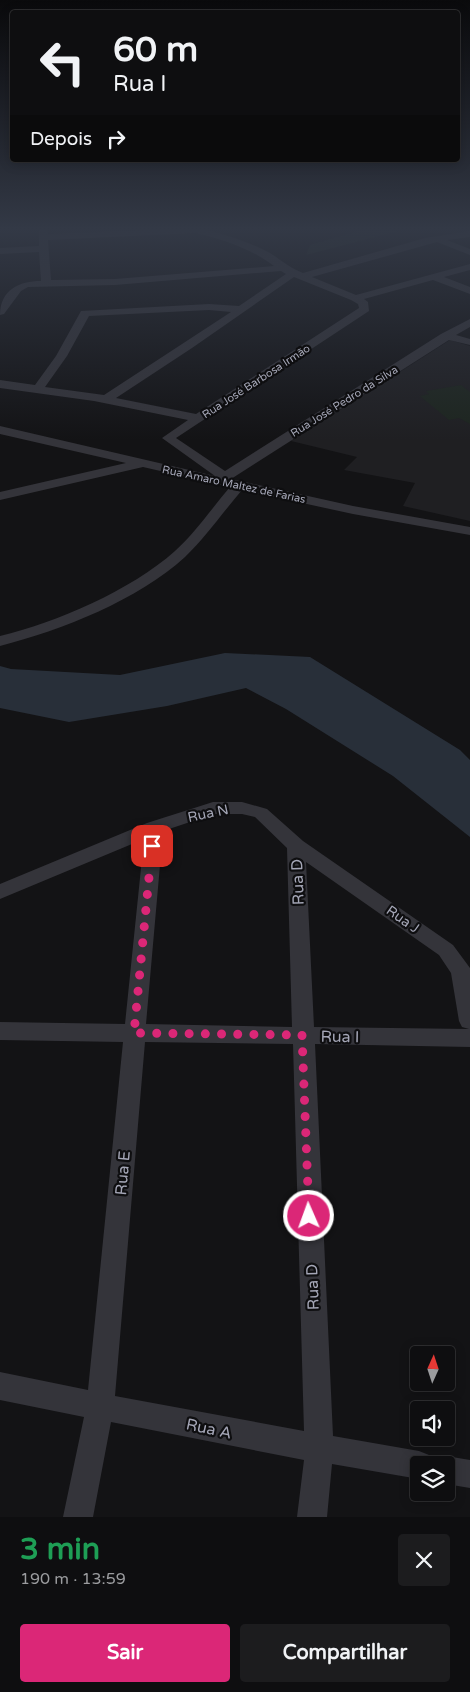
<!DOCTYPE html>
<html lang="pt">
<head>
<meta charset="utf-8">
<style>
	body { margin:0; font-family:"Varela Round",sans-serif; background:#1c1c1e; color:#f1f3f6; height:100vh; display:flex; flex-direction:column; font-size:19px; white-space:nowrap }
	* { box-sizing:border-box; margin:0 }
	p { font-size:16px; color:#9b9c9f }
	.icon { flex:none; width:28px; height:28px; fill:none; stroke:currentColor; stroke-width:2; stroke-linecap:round; stroke-linejoin:round }
	.map { position:relative; height:1517px; overflow:hidden }
	.details { display:flex; flex-direction:column; background:#0e0e10; flex:1 }
	.details>* { flex:none }
	.guide { position:absolute; left:10px; top:10px; width:450px; height:152px; border-radius:5px; box-shadow:0 2px 12px #0003,0 0 0 1px #2e2e30; background:#0e0e10; color:#f1f3f6; overflow:hidden }
	.needle { width:32px; rotate:3deg }
	.tools { position:absolute; left:410px; top:1346px; display:grid; gap:10px }
	.tools a { display:grid; place-items:center; width:45px; height:45px; border-radius:5px; background:#0e0e10; box-shadow:0 2px 12px #0003,0 0 0 1px #2e2e30; font-size:25px }
	.pin { position:absolute; display:grid; place-items:center; width:42px; height:42px; color:#fff; margin:-21px; border-radius:10px; box-shadow:0 2px 8px #0006 }
	.me { position:absolute; width:55px; margin:-28px; rotate:358deg; stroke-linejoin:round; filter:drop-shadow(0 0 4px #0008) }
	.turn { display:flex; align-items:center; gap:18px; height:105px; padding:0 20px; font-size:22px }
	.turn .icon { width:65px; height:65px; stroke-width:2.5 }
	.turn b { display:block; font-size:35px; line-height:42px }
	.then { display:flex; align-items:center; height:48px; padding:0 20px; background:#0003; gap:10px; font-size:19px }
	.round { display:grid; place-items:center; flex:none; width:52px; height:52px; border-radius:5px; background:#1c1c1e }
	.overview { display:flex; align-items:center; justify-content:space-between; height:85px; padding:0 20px }
	h1 { font-size:30px; font-weight:700; line-height:38px; color:#1e9e55 }
	.button { display:flex; gap:10px; margin-top:auto; padding:10px 20px }
	.button a { flex:1; height:58px; border-radius:5px; background:#db2777; color:#fff; font-size:20px; font-weight:700; line-height:58px; text-align:center }
	.button a+a { background:#1c1c1e; color:#f1f3f6 }
	.map>svg:first-child { display:block }
	.built { fill:#1f1f22 }
	.green { fill:#1d251f }
	.water { fill:#282f39 }
	.lines { fill:none; stroke-linecap:round; stroke-linejoin:round }
	.minor { fill:#34343a; fill-rule:evenodd }
	.route { stroke:#db2777; stroke-width:9; stroke-dasharray:0 16.2 }
	.labels { text-anchor:middle; stroke-width:4.5; stroke-linejoin:round; paint-order:stroke }
	.far-street-label { font-size:11px; fill:#a4a6b6; stroke:#0e0e10 }
	.street-label { font-size:14px; fill:#a4a6b6; stroke:#0e0e10 }
	.near-street-label { font-size:16px; fill:#a4a6b6; stroke:#0e0e10 }
</style>
</head>
<body>
<div class="map">
<svg width="470" height="1517" viewBox="0 0 470 1517">
	<rect width="100%" height="100%" fill="#131315"/>
	<polygon class="built" points="450,340 470,346 470,521 403,506 415,483 344,470 357,457 291,441"/>
	<g class="green">
		<polygon points="368,228 410,228 306,255 310,245"/>
		<polygon points="461,385 470,392 470,424 459,418 449,420 420,396 429,394 426,391"/>
	</g>
	<polygon class="water" points="225,653 310,657 460,750 470,760 470,837 393,776 286,709 246,688 167,706 69,722 0,708 0,666 11,669 120,675"/>
	<g class="lines">
		<g class="minor">
			<path d="M39,228H47L48,234L197,228C221,233 248,241 270,253C281,260 290,268 303,273L425,238L470,231V237L447,240L470,249V255L437,242L312,277L356,295L470,264V270L444,277L470,287V294L433,280L364,299L368,302L369,311L176,438L225,471L441,334L470,319V327L456,335L470,339V345L449,340L231,479L353,506L470,527V535L353,514L242,490C223,512 206,537 185,557C138,600 62,630 0,646V636C57,622 130,591 175,551C196,532 212,508 230,487L143,467L0,500V492L126,463L0,434V426L215,476L162,438L188,420L94,401L0,388V380L35,385L56,356L81,311L209,304L239,306L286,274L281,271L115,285L28,287L21,291L4,314L0,315C0,290 19,281 41,281L39,252L0,254V248L39,246ZM195,233C222,239 252,249 274,266L115,279L51,280L48,240ZM294,277L351,300L358,304L359,308L196,414L116,398L192,348ZM209,310L231,312L104,395L45,387L67,356L89,316Z"/>
			<path d="M213,802H242L267,809L303,841L453,945L470,968V1047L315,1044L333,1436L419,1451L429,1455L433,1465H419V1479L332,1464L327,1517H297L304,1460L111,1422L93,1517H63L84,1417L0,1400V1372L88,1390L123,1042L0,1040V1022L125,1024L144,839L0,899V884L147,823ZM214,814H242L255,817L287,848L292,1027L146,1024L163,831ZM306,862L439,955L451,973L459,1021L462,1027L469,1029L314,1027ZM145,1042L293,1044L304,1431L115,1396Z"/>
			<polygon points="446,1456 470,1460 470,1488 446,1484 446,1465 434,1465 436,1460"/>
		</g>
	</g>
	<linearGradient id="sky" x2="0" y2="1"><stop stop-color="#0a0a0c"/><stop offset="0.52" stop-color="#333946"/><stop offset="1" stop-color="#333946" stop-opacity="0"/></linearGradient>
	<rect width="470" height="440" fill="url(#sky)"/>
	<g class="lines">
		<polyline class="route" points="152,846 134,1033 302,1035 309,1216"/>
	</g>
	<g class="labels">
		<g class="far-street-label">
			<text transform="translate(256 381) rotate(-33)" y="4">Rua José Barbosa Irmão</text>
			<text transform="translate(344 401) rotate(-32)" y="4">Rua José Pedro da Silva</text>
			<text transform="translate(234 484) rotate(12)" y="4">Rua Amaro Maltez de Farias</text>
		</g>
		<g class="street-label">
			<text transform="translate(208 813) rotate(-12)" y="5">Rua N</text>
			<text transform="translate(403 919) rotate(35)" y="5">Rua J</text>
		</g>
		<g class="near-street-label">
			<text transform="translate(297 882) rotate(-92)" y="6">Rua D</text>
			<text transform="translate(340 1036) rotate(1)" y="6">Rua I</text>
			<text transform="translate(122 1173) rotate(-85)" y="6">Rua E</text>
			<text transform="translate(312 1287) rotate(-92)" y="6">Rua D</text>
			<text transform="translate(209 1428) rotate(12)" y="6">Rua A</text>
		</g>
	</g>
</svg>
<div class="tools">
<a><svg class="needle" viewBox="-14 -14 28 28"><path d="M0-13l5 13h-10z" fill="#e53935"/><path d="M0 13l5-13h-10z" fill="#9b9c9f"/></svg></a>
<a><svg class="icon" aria-label="sound" viewBox="0 0 24 24"><path d="M4 9h4l5-4v14l-5-4H4zM17 9q2 3 0 6"/></svg></a>
<a><svg class="icon" aria-label="layers" viewBox="0 0 24 24"><path d="M12 4l9 5-9 5-9-5zM3 14l9 5 9-5"/></svg></a>
</div>
<div class="pin" style="left:152px;top:846px;background:#d93025"><svg class="icon" aria-label="arrive" viewBox="0 0 24 24"><path d="M6 21V4h12l-3 4 3 4H6"/></svg></div>
<svg class="me" style="left:309px;top:1216px" viewBox="-20 -20 40 40"><circle r="17" fill="#db2777" stroke="#fff" stroke-width="3"/><path d="M0-11L8 9 0 5-8 9z" fill="#fff"/></svg>
<div class="guide">
<div class="turn"><svg class="icon" aria-label="left" viewBox="0 0 24 24"><path d="M17 20v-9H6M10 6l-5 5 5 5"/></svg><div><b>60 m</b>Rua I</div></div>
<div class="then">Depois<svg class="icon" aria-label="right" viewBox="0 0 24 24"><path d="M7 20v-9h11M14 6l5 5-5 5"/></svg></div>
</div>
</div>
<section class="details">
<div class="overview"><div><h1>3 min</h1><p>190 m · 13:59</p></div><a class="round"><svg class="icon" aria-label="close" viewBox="0 0 24 24"><path d="M6 6l12 12M18 6L6 18"/></svg></a></div>
<div class="button"><a>Sair</a><a>Compartilhar</a></div>
</section>
</body>
</html>
